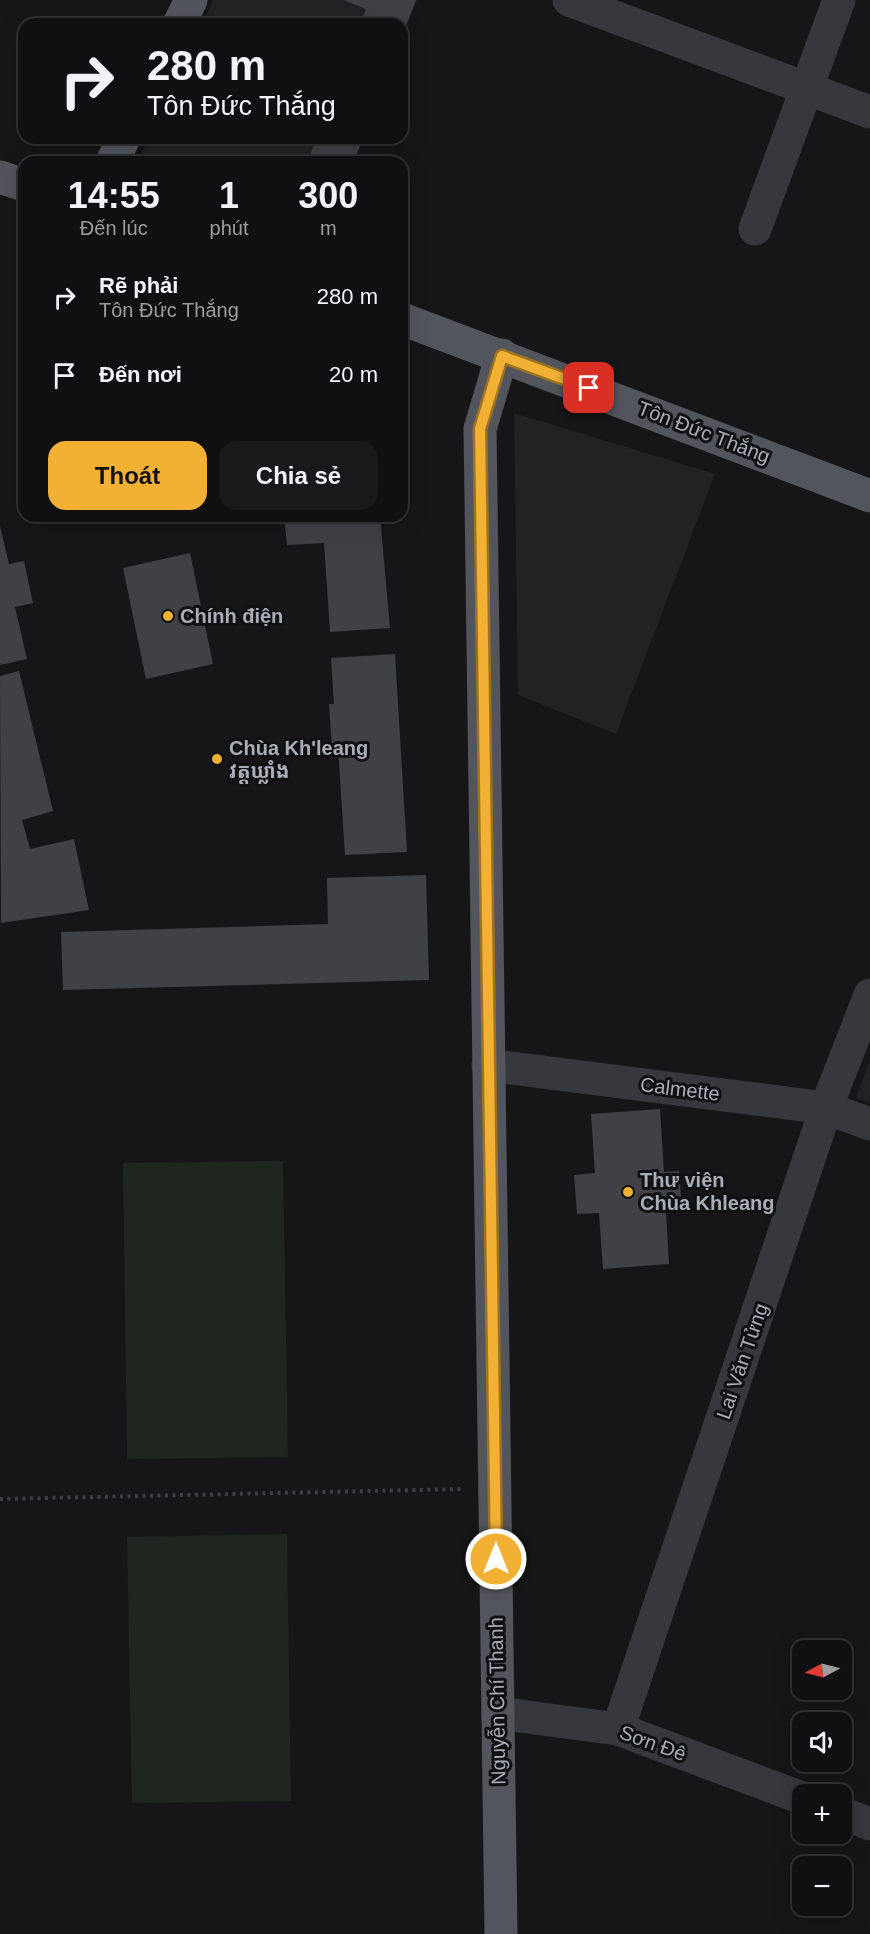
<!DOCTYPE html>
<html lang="vi">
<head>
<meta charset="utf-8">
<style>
	body { margin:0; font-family:Helvetica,"Noto Sans Khmer",sans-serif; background:#19191b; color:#f1f3f6; height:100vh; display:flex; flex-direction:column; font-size:22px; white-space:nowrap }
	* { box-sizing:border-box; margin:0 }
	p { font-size:20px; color:#9c9d9f }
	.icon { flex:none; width:33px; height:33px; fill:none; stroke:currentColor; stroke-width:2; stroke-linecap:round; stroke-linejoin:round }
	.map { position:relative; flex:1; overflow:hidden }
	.sheet { position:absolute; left:18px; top:156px; width:390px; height:366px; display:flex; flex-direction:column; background:#101012; border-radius:18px; box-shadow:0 6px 24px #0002,0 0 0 2px #303032 }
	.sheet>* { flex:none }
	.banner { position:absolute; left:18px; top:18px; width:390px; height:126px; border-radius:18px; box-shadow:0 6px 24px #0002,0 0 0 2px #303032; background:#101012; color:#f1f3f6; overflow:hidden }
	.needle { width:39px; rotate:263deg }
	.fabs { position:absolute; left:792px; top:1640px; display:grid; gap:12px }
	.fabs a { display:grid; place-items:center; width:60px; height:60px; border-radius:12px; background:#101012; box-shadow:0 6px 24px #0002,0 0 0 2px #303032; font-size:30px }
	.pin { position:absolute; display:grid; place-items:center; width:51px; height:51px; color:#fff; margin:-26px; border-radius:12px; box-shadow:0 3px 9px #0006 }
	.me { position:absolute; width:66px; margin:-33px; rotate:0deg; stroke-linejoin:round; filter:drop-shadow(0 0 4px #0008) }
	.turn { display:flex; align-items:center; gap:21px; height:126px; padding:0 30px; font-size:27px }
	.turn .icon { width:78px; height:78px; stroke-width:2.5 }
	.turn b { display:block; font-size:42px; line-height:51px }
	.eta { display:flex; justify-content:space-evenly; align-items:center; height:102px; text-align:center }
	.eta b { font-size:36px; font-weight:800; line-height:42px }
	.button { display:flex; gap:12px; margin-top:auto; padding:12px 30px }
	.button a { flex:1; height:69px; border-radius:18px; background:#f2b134; color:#111; font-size:24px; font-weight:800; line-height:69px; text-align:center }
	.button a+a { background:#19191b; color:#f1f3f6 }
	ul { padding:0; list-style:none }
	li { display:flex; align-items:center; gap:18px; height:78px; padding:0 30px }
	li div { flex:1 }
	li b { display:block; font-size:22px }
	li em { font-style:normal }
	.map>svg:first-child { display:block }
	.built { fill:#222225 }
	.green { fill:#1e261f }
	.building { fill:#404145 }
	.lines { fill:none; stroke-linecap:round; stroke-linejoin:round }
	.path { stroke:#3d3f44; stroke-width:4; stroke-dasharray:3 4.5; stroke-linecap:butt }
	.minor { stroke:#37383d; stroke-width:33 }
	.major { stroke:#53555c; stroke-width:33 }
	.route-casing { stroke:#9d7322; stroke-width:15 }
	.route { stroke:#f2b134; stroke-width:10 }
	.poi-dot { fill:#f2b134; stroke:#111113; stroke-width:2 }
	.labels { text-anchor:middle; stroke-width:6; stroke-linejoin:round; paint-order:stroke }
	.street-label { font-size:20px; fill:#a8adb8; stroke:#111113 }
	.poi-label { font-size:20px; font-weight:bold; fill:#a8adb8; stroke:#111113; text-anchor:start }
</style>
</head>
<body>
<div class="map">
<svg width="870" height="1934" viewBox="0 0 870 1934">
	<rect width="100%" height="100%" fill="#161618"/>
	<g class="built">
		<polygon points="213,0 417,0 402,37 402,24 202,24"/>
		<polygon points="149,138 362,138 352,162 144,162 142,152"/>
		<polygon points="514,413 715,474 616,734 518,695"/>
		<polygon points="870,1059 870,1103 856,1098"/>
	</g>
	<g class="green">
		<polygon points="283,1161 288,1457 127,1459 123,1163"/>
		<polygon points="287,1534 291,1801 132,1803 127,1537"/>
	</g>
	<g class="building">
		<polygon points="344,0 416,0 402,36 402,24 360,24 366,9"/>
		<polygon points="317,138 363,138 354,162 307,162"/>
		<polygon points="402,368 407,368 409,399 402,399"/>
		<polygon points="284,516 380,516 390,628 330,632 324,543 287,545"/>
		<polygon points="0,526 9,564 24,561 33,603 15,607 27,659 0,665"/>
		<polygon points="190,553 213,664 146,679 123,568"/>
		<polygon points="395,654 407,852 345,855 338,747 332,748 329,704 334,704 331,658"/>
		<polygon points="19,671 53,811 22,820 30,849 74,839 89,910 1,923 0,676"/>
		<polygon points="426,875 429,980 63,990 61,932 328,924 327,878"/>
		<polygon points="660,1109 664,1172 679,1171 682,1210 666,1212 669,1264 603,1269 599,1213 577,1214 574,1175 595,1173 591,1114"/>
	</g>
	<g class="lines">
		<polyline class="path" points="0,1499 464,1489"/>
		<g class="minor">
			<polyline points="569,0 870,112"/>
			<polyline points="755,229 839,0"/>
			<polyline points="488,1065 826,1108 870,1124"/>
			<polyline points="498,1713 618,1729 802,1798"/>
			<polyline points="618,1729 826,1108 870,995"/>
			<polyline points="842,1813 870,1824"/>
		</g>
		<g class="major">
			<polyline points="179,24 191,0"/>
			<polyline points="112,162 124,138"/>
			<polyline points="0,177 24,185"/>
			<polyline points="402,319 870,496"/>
			<polyline points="501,1934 480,429 502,355"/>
		</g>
	</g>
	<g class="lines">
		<g class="route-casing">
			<polyline id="route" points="496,1559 480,429 502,356 589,388"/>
		</g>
		<use href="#route" class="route"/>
	</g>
	<g class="poi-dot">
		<circle cx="168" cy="616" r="6"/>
		<circle cx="217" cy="759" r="6"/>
		<circle cx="628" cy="1192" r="6"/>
	</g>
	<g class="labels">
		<g class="street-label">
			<text transform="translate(704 432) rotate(21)" y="7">Tôn Đức Thắng</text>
			<text transform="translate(680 1089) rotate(7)" y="7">Calmette</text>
			<text transform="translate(742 1361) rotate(-71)" y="7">Lai Văn Tửng</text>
			<text transform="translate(497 1701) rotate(-91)" y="7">Nguyễn Chí Thanh</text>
			<text transform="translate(653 1743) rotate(20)" y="7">Sơn Đê</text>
		</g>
		<g class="poi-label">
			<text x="180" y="623">Chính điện</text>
			<text x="229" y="755">Chùa Kh'leang<tspan x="229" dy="23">វត្តឃ្លាំង</tspan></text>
			<text x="640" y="1187">Thư viện<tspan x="640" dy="23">Chùa Khleang</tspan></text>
		</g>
	</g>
</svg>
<div class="fabs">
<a><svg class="needle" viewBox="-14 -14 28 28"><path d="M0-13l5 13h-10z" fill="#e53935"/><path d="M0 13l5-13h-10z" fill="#9c9d9f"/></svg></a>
<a><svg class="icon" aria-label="sound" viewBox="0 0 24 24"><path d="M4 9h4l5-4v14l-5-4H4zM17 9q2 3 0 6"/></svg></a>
<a>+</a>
<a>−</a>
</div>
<div class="pin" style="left:589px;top:388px;background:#d93025"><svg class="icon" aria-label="arrive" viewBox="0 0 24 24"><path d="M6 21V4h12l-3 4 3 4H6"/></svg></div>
<svg class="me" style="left:496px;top:1559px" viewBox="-20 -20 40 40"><circle r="17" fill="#f2b134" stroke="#fff" stroke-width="3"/><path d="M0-11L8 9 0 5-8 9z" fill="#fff"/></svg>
<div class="banner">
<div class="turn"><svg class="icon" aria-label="right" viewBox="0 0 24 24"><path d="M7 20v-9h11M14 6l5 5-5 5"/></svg><div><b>280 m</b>Tôn Đức Thắng</div></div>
</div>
<section class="sheet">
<div class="eta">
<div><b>14:55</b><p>Đến lúc</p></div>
<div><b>1</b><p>phút</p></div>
<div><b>300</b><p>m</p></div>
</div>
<ul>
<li><svg class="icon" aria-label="right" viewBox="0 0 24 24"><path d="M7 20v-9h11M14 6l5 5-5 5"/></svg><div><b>Rẽ phải</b><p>Tôn Đức Thắng</p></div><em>280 m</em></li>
<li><svg class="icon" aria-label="arrive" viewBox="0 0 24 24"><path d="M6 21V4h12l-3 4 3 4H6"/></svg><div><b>Đến nơi</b></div><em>20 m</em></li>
</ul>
<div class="button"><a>Thoát</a><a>Chia sẻ</a></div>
</section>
</div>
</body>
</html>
